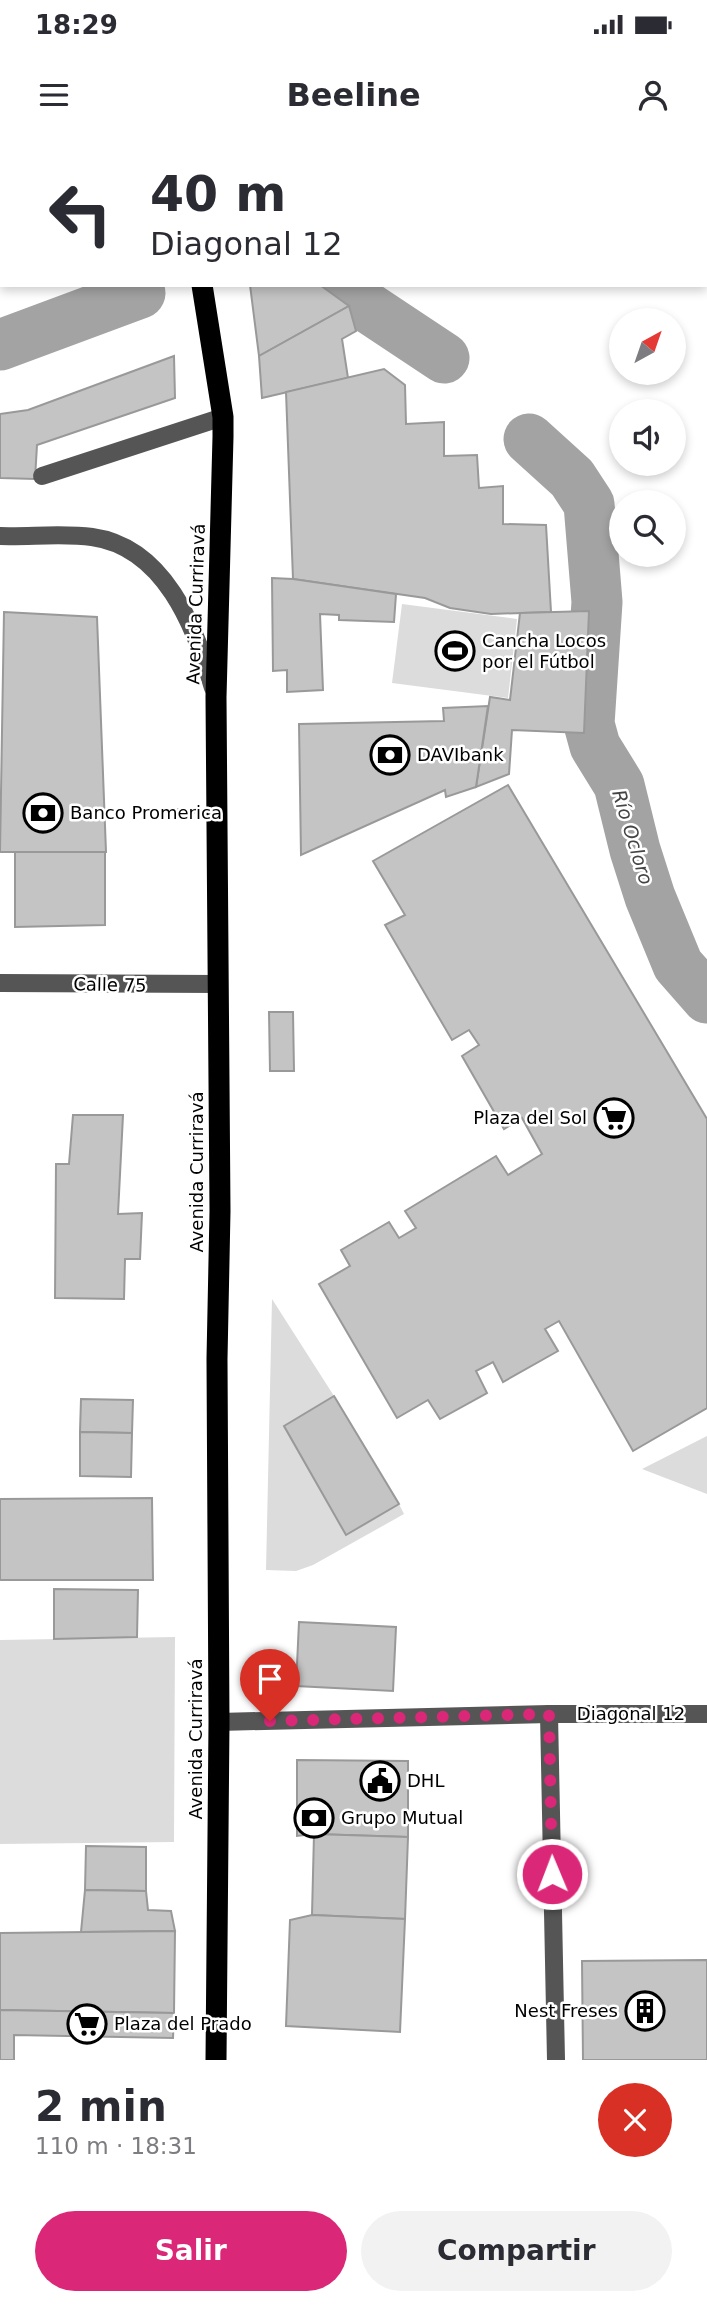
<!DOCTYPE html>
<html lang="es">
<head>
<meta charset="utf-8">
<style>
	body { margin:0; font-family:"DejaVu Sans",sans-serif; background:#f2f2f3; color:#2b2b33; height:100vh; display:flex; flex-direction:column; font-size:26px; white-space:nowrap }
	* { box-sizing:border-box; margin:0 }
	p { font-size:23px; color:#7c7c81 }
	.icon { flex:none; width:38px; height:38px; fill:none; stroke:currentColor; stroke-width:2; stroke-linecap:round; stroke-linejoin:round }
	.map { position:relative; height:1920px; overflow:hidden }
	.panel { display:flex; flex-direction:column; background:#fff; flex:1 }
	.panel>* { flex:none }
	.guide { position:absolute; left:0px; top:0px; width:707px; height:147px; box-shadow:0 4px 10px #0003; background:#fff; color:#2b2b33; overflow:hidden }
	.needle { width:46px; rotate:40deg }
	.fabs { position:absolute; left:609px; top:168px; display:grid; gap:14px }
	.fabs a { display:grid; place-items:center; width:77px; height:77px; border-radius:50%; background:#fff; box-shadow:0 4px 10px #0003; font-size:35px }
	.pin { position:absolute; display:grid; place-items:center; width:60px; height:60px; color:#fff; margin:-72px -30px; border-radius:50% 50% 50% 0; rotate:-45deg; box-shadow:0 0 7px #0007 }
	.pin .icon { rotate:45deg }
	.me { position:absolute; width:77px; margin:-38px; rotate:359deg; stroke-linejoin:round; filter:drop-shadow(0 0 5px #0008) }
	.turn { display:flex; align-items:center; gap:24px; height:147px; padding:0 35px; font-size:32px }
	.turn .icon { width:91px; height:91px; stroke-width:2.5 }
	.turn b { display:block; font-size:49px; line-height:60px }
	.round { display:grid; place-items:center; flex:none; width:74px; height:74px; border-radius:37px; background:#f2f2f3 }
	.summary { display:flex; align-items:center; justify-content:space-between; height:119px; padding:0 35px }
	h1 { font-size:42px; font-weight:600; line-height:52px }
	.action { display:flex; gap:14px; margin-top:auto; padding:14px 35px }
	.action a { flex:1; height:80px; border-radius:42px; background:#db2777; color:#fff; font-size:28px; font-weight:600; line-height:80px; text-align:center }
	.action a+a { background:#f2f2f3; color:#2b2b33 }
	.status { display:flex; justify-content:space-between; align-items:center; height:49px; padding:0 35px; background:#fff; direction:ltr }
	.status svg { height:19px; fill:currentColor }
	header { display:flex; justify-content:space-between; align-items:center; height:91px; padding:0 35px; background:#fff; font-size:32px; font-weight:600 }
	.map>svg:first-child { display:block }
	.green { fill:#dcdcdc }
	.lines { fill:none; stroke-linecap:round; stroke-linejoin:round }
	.river { stroke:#a3a3a3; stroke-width:51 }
	.building { fill:#c4c4c4; stroke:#999; stroke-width:2 }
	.path { stroke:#777; stroke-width:4.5; stroke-dasharray:2 3.5; stroke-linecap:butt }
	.minor { stroke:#555; stroke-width:18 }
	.highway { stroke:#000; stroke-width:21 }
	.route { stroke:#db2777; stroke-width:12; stroke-dasharray:0 21.6 }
	.labels { text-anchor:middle; stroke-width:5; stroke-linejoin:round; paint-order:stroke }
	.street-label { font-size:18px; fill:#000; stroke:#fff }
	.poi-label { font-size:18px; fill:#000; stroke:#fff; text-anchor:start }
	.water-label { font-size:19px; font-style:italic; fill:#444; stroke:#fff }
</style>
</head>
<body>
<div class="status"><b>18:29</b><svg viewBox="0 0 49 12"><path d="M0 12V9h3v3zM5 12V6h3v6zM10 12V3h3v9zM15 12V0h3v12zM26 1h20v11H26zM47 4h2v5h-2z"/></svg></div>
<header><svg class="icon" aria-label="menu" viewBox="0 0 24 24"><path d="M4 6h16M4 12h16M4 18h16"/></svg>Beeline<svg class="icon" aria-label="person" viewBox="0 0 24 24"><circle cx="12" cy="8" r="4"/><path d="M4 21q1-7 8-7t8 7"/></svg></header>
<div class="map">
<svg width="707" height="1920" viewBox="0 0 707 1920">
	<rect width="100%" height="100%" fill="#fff"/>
	<g class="green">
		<polygon points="402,464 517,479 508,558 392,543"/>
		<polygon points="272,1159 334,1256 284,1286 346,1394 399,1364 404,1374 313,1425 296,1431 266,1430"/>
		<polygon points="707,1296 707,1354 642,1329"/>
		<polygon points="175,1497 174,1702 0,1704 0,1500"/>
	</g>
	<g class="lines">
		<g class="river">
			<polyline points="334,145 444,218"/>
			<polyline points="0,205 140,153"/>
			<polyline points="529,299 572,338 589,364 597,462 589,584 595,606 619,645 635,710 650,757 678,825 707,858"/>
		</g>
	</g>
	<g class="building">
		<polygon points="273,0 330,0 271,2"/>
		<polygon points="669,0 707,0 707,1 705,3"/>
		<polygon points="250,145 320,145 349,166 259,216"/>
		<polygon points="349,166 356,191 342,199 348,238 262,258 259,216"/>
		<polygon points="174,216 175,258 37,305 35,339 0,338 0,274 28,270"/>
		<polygon points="384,229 405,245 406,284 444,282 444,316 477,315 479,348 503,346 503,384 546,385 551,472 491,474 450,468 425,458 293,439 286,252"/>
		<polygon points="272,438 293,439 396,454 394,482 339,480 339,475 320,474 323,550 287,552 287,530 273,531"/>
		<polygon points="589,471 584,593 512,590 509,634 476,647 490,557 510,560 520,473"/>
		<polygon points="4,472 97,477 106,712 0,712"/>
		<polygon points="488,566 476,647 446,657 445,650 301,715 299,584 444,581 443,568"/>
		<polygon points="508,645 707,979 707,1268 633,1311 559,1181 545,1189 558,1211 503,1242 493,1222 476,1231 487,1253 440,1279 428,1260 397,1278 319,1144 350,1126 341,1110 389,1082 399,1098 416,1088 405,1071 496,1016 508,1035 542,1014 522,978 504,989 462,916 479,905 469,890 452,900 385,785 405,775 373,721"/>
		<polygon points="15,712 105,712 105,785 15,787"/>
		<polygon points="269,872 293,872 294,931 270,931"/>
		<polygon points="73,975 123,975 118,1074 142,1073 140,1119 125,1119 124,1159 55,1158 56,1024 69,1024"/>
		<polygon points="334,1256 399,1364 346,1395 284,1286"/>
		<polygon points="81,1259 133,1260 132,1293 80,1292"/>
		<polygon points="80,1292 132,1293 131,1337 80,1336"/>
		<polygon points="152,1358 153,1440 0,1440 0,1359"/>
		<polygon points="54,1449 138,1450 137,1497 54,1499"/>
		<polygon points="299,1482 396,1487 393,1551 296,1546"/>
		<polygon points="297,1620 408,1621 408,1697 314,1694 297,1696"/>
		<polygon points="314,1694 408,1697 405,1779 312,1775"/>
		<polygon points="86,1706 146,1707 146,1751 85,1750"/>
		<polygon points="85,1750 146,1751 148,1770 171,1771 175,1791 81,1792"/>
		<polygon points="312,1775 405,1779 400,1892 286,1886 290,1780"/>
		<polygon points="175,1791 174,1873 0,1870 0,1793"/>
		<polygon points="707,1820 707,1920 583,1920 582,1821"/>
		<polygon points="0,1870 174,1873 173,1898 14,1895 14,1920 0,1920"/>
	</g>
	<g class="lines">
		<polyline class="path" points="133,670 195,671"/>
		<g class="minor">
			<polyline points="596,0 599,2"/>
			<polyline points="705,92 707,94"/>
			<polyline points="705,110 707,109"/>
			<polyline points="42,336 223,277"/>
			<path d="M0,396C29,397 64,393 92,397C164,407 195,486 213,548"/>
			<polyline points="0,843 219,844"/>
			<polyline points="549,1574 556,1920"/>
			<polyline points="219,1582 549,1574 707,1574"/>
		</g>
		<g class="highway">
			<polyline points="165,0 166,2"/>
			<polyline points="202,145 223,277 223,297 216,557 220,1071 217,1219 219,1582 216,1920"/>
		</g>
	</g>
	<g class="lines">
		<polyline class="route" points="270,1581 549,1574 552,1734"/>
	</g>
	<defs>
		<g id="stadium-ring" transform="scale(2.0125)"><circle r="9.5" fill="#fff" stroke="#000" stroke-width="1.5"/><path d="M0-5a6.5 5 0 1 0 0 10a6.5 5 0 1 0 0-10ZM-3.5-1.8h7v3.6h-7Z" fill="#000"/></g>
		<g id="bank-ring" transform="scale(2.0125)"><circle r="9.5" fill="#fff" stroke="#000" stroke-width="1.5"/><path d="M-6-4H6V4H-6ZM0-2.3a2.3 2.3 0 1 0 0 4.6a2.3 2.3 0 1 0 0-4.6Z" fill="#000"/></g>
		<g id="supermarket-ring" transform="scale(2.0125)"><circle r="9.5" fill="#fff" stroke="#000" stroke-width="1.5"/><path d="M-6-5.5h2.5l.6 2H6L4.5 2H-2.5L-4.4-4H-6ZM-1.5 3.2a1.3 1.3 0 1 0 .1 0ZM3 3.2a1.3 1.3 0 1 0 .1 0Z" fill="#000"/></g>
		<g id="civic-ring" transform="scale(2.0125)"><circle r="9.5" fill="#fff" stroke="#000" stroke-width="1.5"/><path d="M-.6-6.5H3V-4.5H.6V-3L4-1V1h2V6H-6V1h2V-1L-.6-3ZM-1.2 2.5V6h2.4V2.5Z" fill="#000"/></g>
		<g id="building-ring" transform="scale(2.0125)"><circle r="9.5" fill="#fff" stroke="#000" stroke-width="1.5"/><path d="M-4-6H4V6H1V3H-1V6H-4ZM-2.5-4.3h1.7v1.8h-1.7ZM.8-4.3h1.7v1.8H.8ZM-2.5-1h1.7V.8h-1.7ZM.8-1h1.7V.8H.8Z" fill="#000"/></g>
	</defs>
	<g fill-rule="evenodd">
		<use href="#stadium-ring" x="455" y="511"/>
		<use href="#bank-ring" x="390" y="615"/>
		<use href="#bank-ring" x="43" y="673"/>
		<use href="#supermarket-ring" x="614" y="978"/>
		<use href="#civic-ring" x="380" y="1641"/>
		<use href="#bank-ring" x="314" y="1678"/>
		<use href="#building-ring" x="645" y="1871"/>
		<use href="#supermarket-ring" x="87" y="1884"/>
	</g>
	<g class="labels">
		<g class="street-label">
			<text transform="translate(196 464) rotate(-88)" y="6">Avenida Curriravá</text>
			<text transform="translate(110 845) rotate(1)" y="6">Calle 75</text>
			<text transform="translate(197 1032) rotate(-90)" y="6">Avenida Curriravá</text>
			<text x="631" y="1580">Diagonal 12</text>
			<text transform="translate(196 1599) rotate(-90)" y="6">Avenida Curriravá</text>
		</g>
		<g class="poi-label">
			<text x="482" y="507">Cancha Locos<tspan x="482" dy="21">por el Fútbol</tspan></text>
			<text x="417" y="621">DAVIbank</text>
			<text x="70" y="679">Banco Promerica</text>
			<text x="587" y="984" text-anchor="end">Plaza del Sol</text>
			<text x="407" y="1647">DHL</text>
			<text x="341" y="1684">Grupo Mutual</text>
			<text x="618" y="1877" text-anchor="end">Nest Freses</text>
			<text x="114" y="1890">Plaza del Prado</text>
		</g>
		<g class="water-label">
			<text transform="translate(633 697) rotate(73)" y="7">Río Ocloro</text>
		</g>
	</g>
</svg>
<div class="fabs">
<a><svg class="needle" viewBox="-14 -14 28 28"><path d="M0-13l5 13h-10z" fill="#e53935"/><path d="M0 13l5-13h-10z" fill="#7c7c81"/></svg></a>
<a><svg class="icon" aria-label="sound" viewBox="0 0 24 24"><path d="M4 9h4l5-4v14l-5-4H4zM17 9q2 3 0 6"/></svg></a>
<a><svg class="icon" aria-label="search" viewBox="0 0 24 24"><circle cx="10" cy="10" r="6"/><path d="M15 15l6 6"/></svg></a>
</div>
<div class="pin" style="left:270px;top:1581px;background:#d93025"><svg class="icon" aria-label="arrive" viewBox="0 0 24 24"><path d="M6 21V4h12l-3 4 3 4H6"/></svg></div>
<svg class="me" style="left:552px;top:1734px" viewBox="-20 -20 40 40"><circle r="17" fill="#db2777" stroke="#fff" stroke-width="3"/><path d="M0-11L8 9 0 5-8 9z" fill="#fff"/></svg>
<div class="guide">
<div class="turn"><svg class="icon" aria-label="left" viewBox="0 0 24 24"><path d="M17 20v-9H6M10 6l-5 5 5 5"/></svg><div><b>40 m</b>Diagonal 12</div></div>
</div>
</div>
<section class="panel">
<div class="summary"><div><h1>2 min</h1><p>110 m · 18:31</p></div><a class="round" style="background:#d93025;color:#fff"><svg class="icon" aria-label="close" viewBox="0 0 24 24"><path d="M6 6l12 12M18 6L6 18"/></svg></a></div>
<div class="action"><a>Salir</a><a>Compartir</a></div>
</section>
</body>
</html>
